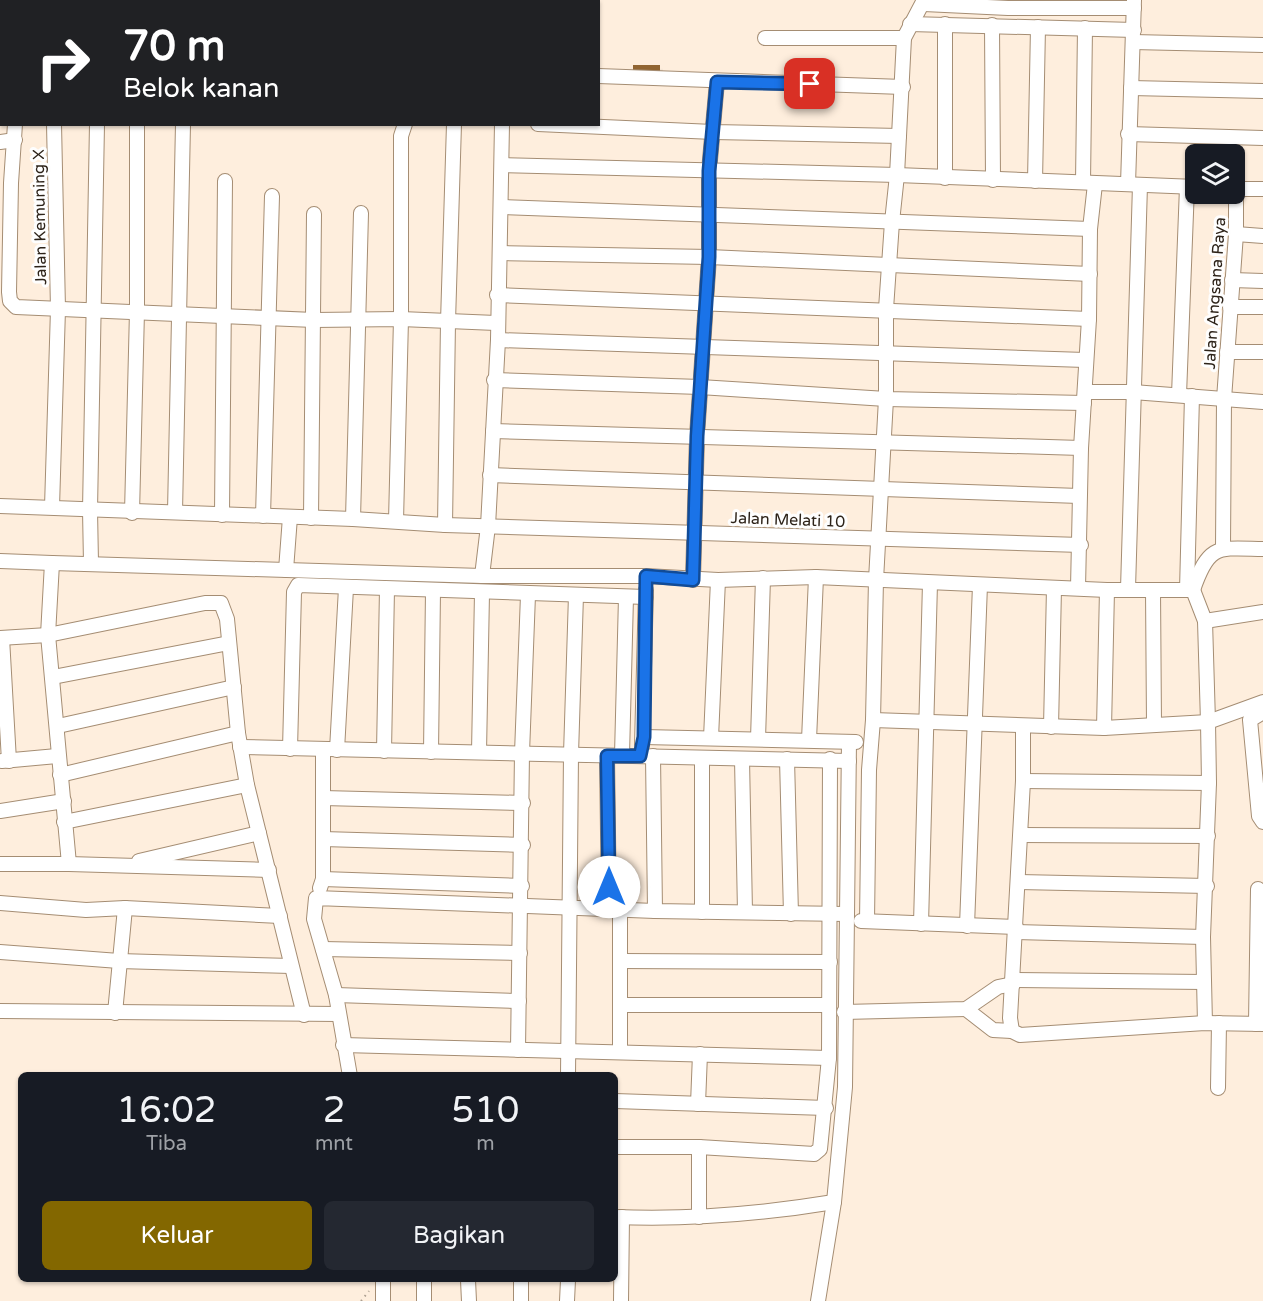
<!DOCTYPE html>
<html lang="id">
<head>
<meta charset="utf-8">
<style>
	body { margin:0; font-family:"Varela Round",sans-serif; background:#242831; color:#f1f3f6; height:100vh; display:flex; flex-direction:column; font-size:22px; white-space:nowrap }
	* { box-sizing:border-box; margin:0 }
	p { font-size:20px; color:#9ea1a6 }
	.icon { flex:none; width:33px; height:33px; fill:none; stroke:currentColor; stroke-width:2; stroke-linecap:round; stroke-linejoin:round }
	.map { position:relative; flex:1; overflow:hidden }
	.side { position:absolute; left:18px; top:1072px; width:600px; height:210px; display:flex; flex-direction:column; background:#171b24; border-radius:9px; box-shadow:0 2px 4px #0004 }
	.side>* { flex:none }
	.top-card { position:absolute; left:0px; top:0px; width:600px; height:126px; box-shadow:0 2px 4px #0004; background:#202124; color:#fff; overflow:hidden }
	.tools { position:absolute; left:1185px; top:144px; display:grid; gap:12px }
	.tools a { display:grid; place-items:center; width:60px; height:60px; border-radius:9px; background:#171b24; box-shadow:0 2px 4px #0004; font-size:30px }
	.pin { position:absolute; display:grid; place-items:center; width:51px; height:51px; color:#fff; margin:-26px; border-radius:12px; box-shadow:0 3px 9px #0006 }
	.me { position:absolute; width:66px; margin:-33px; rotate:0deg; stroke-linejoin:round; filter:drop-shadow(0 0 4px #0008) }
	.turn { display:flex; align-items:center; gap:21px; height:126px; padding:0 24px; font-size:27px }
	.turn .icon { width:78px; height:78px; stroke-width:2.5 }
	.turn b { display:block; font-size:42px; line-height:51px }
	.eta { display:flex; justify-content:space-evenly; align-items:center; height:102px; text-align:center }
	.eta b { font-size:36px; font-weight:600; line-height:42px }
	.cta { display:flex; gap:12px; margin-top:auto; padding:12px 24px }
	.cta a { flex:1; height:69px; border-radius:9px; background:#836700; color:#fff; font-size:24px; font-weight:600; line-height:69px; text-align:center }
	.cta a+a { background:#242831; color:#f1f3f6 }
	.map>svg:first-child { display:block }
	.building { fill:#916532; filter:url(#shadow) }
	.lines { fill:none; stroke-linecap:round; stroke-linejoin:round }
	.street-casing { stroke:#a58d73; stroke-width:16 }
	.path { stroke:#ab9e8f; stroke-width:2; stroke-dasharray:1.5 4.5; stroke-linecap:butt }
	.street { stroke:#fff; stroke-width:14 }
	.route-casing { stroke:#114b97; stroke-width:15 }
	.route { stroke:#1a73e8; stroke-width:10 }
	.labels { text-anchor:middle; stroke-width:6; stroke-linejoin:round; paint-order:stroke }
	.street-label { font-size:16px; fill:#2d2319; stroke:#fefefe }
</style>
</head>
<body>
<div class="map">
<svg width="1263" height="1301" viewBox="0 0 1263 1301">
	<defs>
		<filter id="shadow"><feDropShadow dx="3.5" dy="6" stdDeviation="1.5" flood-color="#0004"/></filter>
	</defs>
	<rect width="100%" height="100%" fill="#feeedd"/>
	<rect class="building" x="633" y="65" width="27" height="9"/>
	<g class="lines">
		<g class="street-casing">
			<g id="street">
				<polyline points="440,0 441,2"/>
				<polyline points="403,2 406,0"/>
				<polyline points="924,4 1008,8 1134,8"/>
				<polyline points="910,24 1134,30"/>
				<polyline points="945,24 945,178"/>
				<polyline points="992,25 993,180"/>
				<polyline points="765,38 904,38"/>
				<polyline points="1133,42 1263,45"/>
				<polyline points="598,76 903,87"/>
				<polyline points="1131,88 1263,91"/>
				<polyline points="15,124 11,183 9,292 10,301 16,307 314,320 401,319 496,323"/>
				<polyline points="538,124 713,132 899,136"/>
				<polyline points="1128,134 1263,138"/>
				<polyline points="0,142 15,140"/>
				<polyline points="502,165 897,175 1196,187"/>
				<polyline points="1035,181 1038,27"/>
				<polyline points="1083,182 1085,28"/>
				<polyline points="1128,184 1134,0"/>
				<polyline points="1234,189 1263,189"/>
				<polyline points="501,207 1090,229"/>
				<polyline points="1236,234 1263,236"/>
				<polyline points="501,253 709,257 1090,274"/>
				<polyline points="1232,280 1263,281"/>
				<polyline points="497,295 1089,319"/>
				<polyline points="1230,307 1263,307"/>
				<polyline points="498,340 1085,360"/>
				<polyline points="1227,352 1263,352"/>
				<polyline points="494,380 700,387 886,399 1084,403"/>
				<polyline points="1086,392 1133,392 1263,402"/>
				<polyline points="1179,395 1187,187"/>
				<polyline points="493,431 1081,448"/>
				<polyline points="490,475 1079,496"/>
				<polyline points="0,506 353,519 445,525 1081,545"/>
				<polyline points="52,507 58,309 54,124"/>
				<polyline points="175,512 183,124"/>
				<polyline points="132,513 137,311 137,124"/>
				<polyline points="222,515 225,181"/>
				<polyline points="263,516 272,196"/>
				<polyline points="311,518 314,214"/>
				<polyline points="353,519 361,213"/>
				<polyline points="396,521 401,319 401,136 405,124"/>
				<polyline points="445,525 448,322 454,124"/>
				<polyline points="1223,548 1224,399 1236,234 1236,189"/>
				<polyline points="0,561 52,563"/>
				<polyline points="91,563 90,510 97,124"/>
				<polyline points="286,570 290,517"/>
				<polyline points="482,576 488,526 498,340 502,124"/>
				<polyline points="693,580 697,436 709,257 709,171 717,82"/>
				<polyline points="1078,588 1081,448 1089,319 1090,229 1095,184"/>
				<polyline points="1128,589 1140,185"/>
				<polyline points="1153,590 1154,725"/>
				<polyline points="1187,590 1192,396"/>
				<polyline points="1193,590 1205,621 1208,722 1209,783 1203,937 1205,1023"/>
				<polyline points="1205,621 1263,612"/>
				<polyline points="0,638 48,635 205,603 221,603 227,619 238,733 247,785 304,1015"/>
				<polyline points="2,638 9,761"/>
				<polyline points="53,677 229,643"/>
				<polyline points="1263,712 1250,720 1259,816 1263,822"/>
				<polyline points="873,720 1104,728 1208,722 1263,702"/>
				<polyline points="58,726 234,687"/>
				<polyline points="1023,726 1023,781 1010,1018 1012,1031 1020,1035 1205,1023 1263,1024"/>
				<polyline points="1051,727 1054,588"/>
				<polyline points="1104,728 1107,590"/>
				<polyline points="644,737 856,742"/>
				<polyline points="711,738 718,580"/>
				<polyline points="758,739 763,578"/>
				<polyline points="809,740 816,577"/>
				<polyline points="642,745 646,590"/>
				<polyline points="240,747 849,761"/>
				<polyline points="290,749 294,592 298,585 646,597"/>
				<polyline points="337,750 346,588"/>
				<polyline points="384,751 387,589"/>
				<polyline points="431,752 433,591"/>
				<polyline points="479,752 482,593"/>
				<polyline points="622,755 626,597"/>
				<polyline points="607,756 609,909"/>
				<polyline points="653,756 655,911"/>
				<polyline points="702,759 702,912"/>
				<polyline points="742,759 745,912"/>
				<polyline points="787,759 791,914"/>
				<polyline points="2,761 57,756"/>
				<polyline points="60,775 238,733"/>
				<polyline points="1023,781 1209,783"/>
				<polyline points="323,798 523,803"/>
				<polyline points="0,811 64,801"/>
				<polyline points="64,822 247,785"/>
				<polyline points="1021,835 1208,836"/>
				<polyline points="323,839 523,845"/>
				<polyline points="139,861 259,833"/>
				<polyline points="0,864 69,864 269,870"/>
				<path d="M69,864L48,635L52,563L482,576H646L718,580L816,577L1107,590H1193C1209,543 1218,548 1263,549"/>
				<polyline points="323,879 522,886"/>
				<polyline points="1019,882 1207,886"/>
				<polyline points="320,888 323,879 323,749"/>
				<polyline points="0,903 86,910 125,908 115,1013"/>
				<polyline points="125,908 280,916"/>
				<polyline points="861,921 1016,927"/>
				<polyline points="867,921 869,770 873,720 876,580 886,399 886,309 892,222 897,175 904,38 924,0"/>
				<polyline points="921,924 930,583"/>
				<polyline points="967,926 980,585"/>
				<polyline points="1016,932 1203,937"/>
				<polyline points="323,949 520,953"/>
				<polyline points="0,952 119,961 291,966"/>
				<polyline points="621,961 830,962"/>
				<polyline points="1014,980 1204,982"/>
				<polyline points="336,995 519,1001"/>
				<polyline points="621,1005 828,1005"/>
				<polyline points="966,1009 993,1030 1012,1031"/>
				<polyline points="0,1011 338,1014"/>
				<polyline points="844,1012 966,1009 998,987 1013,984"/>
				<polyline points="1256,1024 1258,889"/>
				<polyline points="343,1045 829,1058"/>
				<polyline points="518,1050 522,753 528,595"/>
				<polyline points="620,1051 620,909"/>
				<polyline points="350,1076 336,995 314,919 316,898 655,911 846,914"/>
				<polyline points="568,1076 571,754 576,595"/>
				<polyline points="1218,1088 1219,1023"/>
				<polyline points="615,1101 826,1108"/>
				<polyline points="698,1104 700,1054"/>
				<polyline points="615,1147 699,1147 814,1154 820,1149 829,1058 830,759"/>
				<path d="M615,1217C689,1220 761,1214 834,1202"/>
				<polyline points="699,1217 699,1147"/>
				<polyline points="424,1280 424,1301"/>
				<polyline points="468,1280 469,1301"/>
				<polyline points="383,1301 383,1280"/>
				<polyline points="521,1301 521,1280"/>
				<polyline points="567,1301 568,1280"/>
				<polyline points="621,1301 622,1217"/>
				<polyline points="818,1301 834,1202 845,1087 849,742"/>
			</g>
		</g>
		<polyline class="path" points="361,1301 369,1291"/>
		<use href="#street" class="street"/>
	</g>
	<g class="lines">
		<g class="route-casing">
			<polyline id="route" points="609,887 607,756 640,756 644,737 646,576 693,580 697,436 709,257 709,171 717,82 810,84"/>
		</g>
		<use href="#route" class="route"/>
	</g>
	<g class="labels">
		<g class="street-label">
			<text transform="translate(39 217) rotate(-91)" y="6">Jalan Kemuning X</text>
			<text transform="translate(1214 293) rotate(-86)" y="6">Jalan Angsana Raya</text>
			<text transform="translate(788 519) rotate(2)" y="6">Jalan Melati 10</text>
		</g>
	</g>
</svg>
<div class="tools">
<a><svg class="icon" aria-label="layers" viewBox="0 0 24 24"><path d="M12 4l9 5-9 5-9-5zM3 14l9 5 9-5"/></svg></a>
</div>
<div class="pin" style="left:810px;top:84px;background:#d93025"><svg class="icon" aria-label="arrive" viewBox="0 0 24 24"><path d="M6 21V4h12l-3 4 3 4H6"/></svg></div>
<svg class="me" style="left:609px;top:887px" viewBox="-20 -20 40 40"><circle r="19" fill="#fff"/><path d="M0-13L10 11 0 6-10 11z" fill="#1a73e8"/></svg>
<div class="top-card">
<div class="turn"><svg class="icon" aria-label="right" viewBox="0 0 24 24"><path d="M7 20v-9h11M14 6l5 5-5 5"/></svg><div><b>70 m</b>Belok kanan</div></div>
</div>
<section class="side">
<div class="eta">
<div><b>16:02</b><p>Tiba</p></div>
<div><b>2</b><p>mnt</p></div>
<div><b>510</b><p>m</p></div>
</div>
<div class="cta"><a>Keluar</a><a>Bagikan</a></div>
</section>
</div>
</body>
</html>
